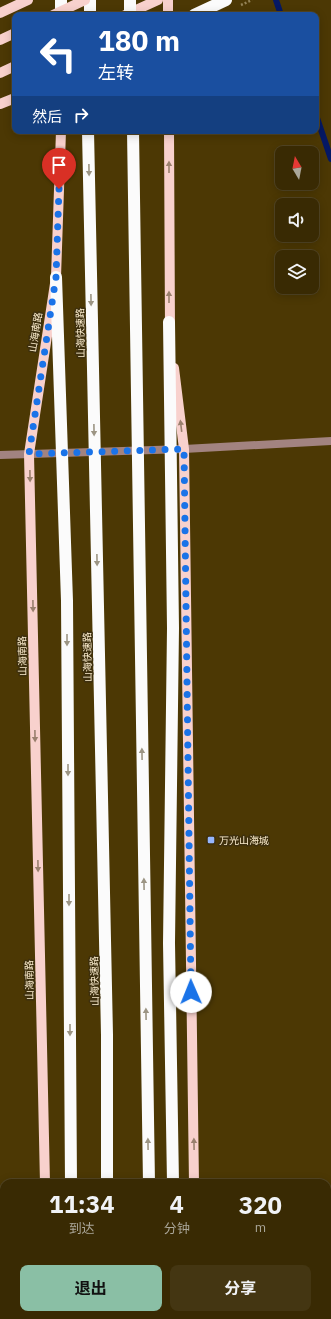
<!DOCTYPE html>
<html lang="zh">
<head>
<meta charset="utf-8">
<style>
	body { margin:0; font-family:"IBM Plex Sans","Noto Sans SC",sans-serif; background:#443612; color:#f1f3f6; height:100vh; display:flex; flex-direction:column; font-size:15px; white-space:nowrap }
	* { box-sizing:border-box; margin:0 }
	p { font-size:13px; color:#aba79a }
	.icon { flex:none; width:22px; height:22px; fill:none; stroke:currentColor; stroke-width:2; stroke-linecap:round; stroke-linejoin:round }
	.map { position:relative; flex:1; overflow:hidden }
	.drawer { position:absolute; left:0px; top:1179px; width:331px; height:140px; display:flex; flex-direction:column; background:#392a03; border-radius:12px 12px 0 0; box-shadow:0 2px 10px #0003,0 0 0 1px #534625 }
	.drawer>* { flex:none }
	.banner { position:absolute; left:12px; top:12px; width:307px; height:122px; border-radius:8px; box-shadow:0 2px 10px #0003,0 0 0 1px #534625; background:#1a4fa0; color:#fff; overflow:hidden }
	.needle { width:26px; rotate:350deg }
	.controls { position:absolute; left:275px; top:146px; display:grid; gap:8px }
	.controls a { display:grid; place-items:center; width:44px; height:44px; border-radius:8px; background:#392a03; box-shadow:0 2px 10px #0003,0 0 0 1px #534625; font-size:20px }
	.pin { position:absolute; display:grid; place-items:center; width:34px; height:34px; color:#fff; margin:-41px -17px; border-radius:50% 50% 50% 0; rotate:-45deg; box-shadow:0 0 4px #0007 }
	.pin .icon { rotate:45deg }
	.me { position:absolute; width:44px; margin:-22px; rotate:359deg; stroke-linejoin:round; filter:drop-shadow(0 0 3px #0008) }
	.turn { display:flex; align-items:center; gap:14px; height:84px; padding:0 20px; font-size:18px }
	.turn .icon { width:52px; height:52px; stroke-width:2.5 }
	.turn b { display:block; font-size:28px; line-height:34px }
	.then { display:flex; align-items:center; height:38px; padding:0 20px; background:#0003; gap:8px; font-size:15px }
	.eta { display:flex; justify-content:space-evenly; align-items:center; height:68px; text-align:center }
	.eta b { font-size:24px; font-weight:700; line-height:28px }
	.button { display:flex; gap:8px; margin-top:auto; padding:8px 20px }
	.button a { flex:1; height:46px; border-radius:8px; background:#8abfa5; color:#111; font-size:16px; font-weight:700; line-height:46px; text-align:center }
	.button a+a { background:#443612; color:#f1f3f6 }
	.map>svg:first-child { display:block }
	.lines { fill:none; stroke-linecap:round; stroke-linejoin:round }
	.stream { stroke:#051864; stroke-width:6 }
	.path { stroke:#948357; stroke-width:2.5; stroke-dasharray:2 2; stroke-linecap:butt }
	.street { stroke:#a28380; stroke-width:8 }
	.primary { stroke:#f8d1cd; stroke-width:10 }
	.highway { stroke:#fbfbfb; stroke-width:12 }
	.primary-bridge { stroke:#f8d1cd; stroke-width:10 }
	.highway-bridge { stroke:#fbfbfb; stroke-width:12 }
	.oneway { fill:#9a806e }
	.oneway2 { fill:#9c9584 }
	.route { stroke:#1a73e8; stroke-width:7; stroke-dasharray:0 12.6 }
	.poi-dot { fill:#96b6fd; stroke:#3d2f0e; stroke-width:1.5 }
	.labels { text-anchor:middle; stroke-width:3; stroke-linejoin:round; paint-order:stroke }
	.street-label { font-size:10px; fill:#fcedce; stroke:#3d2f0e }
	.poi-label { font-size:10px; fill:#fcedce; stroke:#3d2f0e; text-anchor:start }
</style>
</head>
<body>
<div class="map">
<svg width="331" height="1319" viewBox="0 0 331 1319">
	<rect width="100%" height="100%" fill="#4c3804"/>
	<g class="lines">
		<g class="stream">
			<polyline points="276,0 281,15"/>
			<polyline points="316,115 331,159"/>
		</g>
		<polyline class="path" points="241,5 252,0"/>
		<polyline class="street" points="0,455 184,449 331,441"/>
		<g class="primary">
			<polyline points="168,0 168,15"/>
			<polyline points="0,13 28,0"/>
			<polyline points="125,15 158,0"/>
			<polyline points="0,40 15,33"/>
			<polyline points="0,73 15,66"/>
			<polyline points="0,104 15,98"/>
			<polyline points="169,131 170,330"/>
			<polyline points="174,368 184,449 194,1183"/>
			<polyline points="45,1183 29,454 56,277 61,131"/>
			<polyline points="48,1315 48,1319"/>
			<polyline points="196,1315 196,1319"/>
		</g>
		<g class="highway">
			<polyline points="61,0 61,15"/>
			<polyline points="90,15 90,0"/>
			<polyline points="194,15 226,0"/>
			<polyline points="56,277 67,601 71,1183"/>
			<polyline points="169,322 173,628 169,943 173,1183"/>
			<polyline points="73,1315 73,1319"/>
			<polyline points="107,1315 107,1319"/>
			<polyline points="151,1315 151,1319"/>
			<polyline points="176,1315 176,1319"/>
		</g>
		<polyline class="primary-bridge" points="53,15 85,0"/>
		<g class="highway-bridge">
			<polyline points="130,0 130,15"/>
			<polyline points="88,131 107,1035 107,1183"/>
			<polyline points="133,131 149,1183"/>
		</g>
	</g>
	<defs><path id="oneway-solid" d="M-6-.8H1V-3.2L6.5 0L1 3.2V.8H-6Z"/></defs>
	<g class="oneway">
		<use href="#oneway-solid" transform="translate(169 167) rotate(-90)"/>
		<use href="#oneway-solid" transform="translate(169 297) rotate(-90)"/>
		<use href="#oneway-solid" transform="translate(181 426) rotate(-97)"/>
		<use href="#oneway-solid" transform="translate(30 476) rotate(89)"/>
		<use href="#oneway-solid" transform="translate(33 606) rotate(89)"/>
		<use href="#oneway-solid" transform="translate(35 736) rotate(89)"/>
		<use href="#oneway-solid" transform="translate(38 866) rotate(89)"/>
		<use href="#oneway-solid" transform="translate(194 1144) rotate(-91)"/>
	</g>
	<g class="oneway2">
		<use href="#oneway-solid" transform="translate(89 170) rotate(89)"/>
		<use href="#oneway-solid" transform="translate(91 300) rotate(89)"/>
		<use href="#oneway-solid" transform="translate(94 430) rotate(89)"/>
		<use href="#oneway-solid" transform="translate(97 560) rotate(89)"/>
		<use href="#oneway-solid" transform="translate(67 640) rotate(90)"/>
		<use href="#oneway-solid" transform="translate(142 754) rotate(-91)"/>
		<use href="#oneway-solid" transform="translate(68 770) rotate(90)"/>
		<use href="#oneway-solid" transform="translate(144 884) rotate(-91)"/>
		<use href="#oneway-solid" transform="translate(69 900) rotate(90)"/>
		<use href="#oneway-solid" transform="translate(146 1014) rotate(-91)"/>
		<use href="#oneway-solid" transform="translate(70 1030) rotate(90)"/>
		<use href="#oneway-solid" transform="translate(148 1144) rotate(-91)"/>
	</g>
	<g class="lines">
		<polyline class="route" points="59,189 56,277 29,454 184,449 191,992"/>
	</g>
	<rect class="poi-dot" x="207" y="836" width="8" height="8" rx="2"/>
	<g class="labels">
		<g class="street-label">
			<text transform="translate(35 332) rotate(-81)" y="4">山海南路</text>
			<text transform="translate(80 333) rotate(-91)" y="4">山海快速路</text>
			<text transform="translate(22 656) rotate(-91)" y="4">山海南路</text>
			<text transform="translate(87 657) rotate(-91)" y="4">山海快速路</text>
			<text transform="translate(29 980) rotate(-91)" y="4">山海南路</text>
			<text transform="translate(94 981) rotate(-91)" y="4">山海快速路</text>
		</g>
		<g class="poi-label">
			<text x="219" y="844">万光山海城</text>
		</g>
	</g>
</svg>
<div class="controls">
<a><svg class="needle" viewBox="-14 -14 28 28"><path d="M0-13l5 13h-10z" fill="#e53935"/><path d="M0 13l5-13h-10z" fill="#aba79a"/></svg></a>
<a><svg class="icon" aria-label="sound" viewBox="0 0 24 24"><path d="M4 9h4l5-4v14l-5-4H4zM17 9q2 3 0 6"/></svg></a>
<a><svg class="icon" aria-label="layers" viewBox="0 0 24 24"><path d="M12 4l9 5-9 5-9-5zM3 14l9 5 9-5"/></svg></a>
</div>
<div class="pin" style="left:59px;top:189px;background:#d93025"><svg class="icon" aria-label="arrive" viewBox="0 0 24 24"><path d="M6 21V4h12l-3 4 3 4H6"/></svg></div>
<svg class="me" style="left:191px;top:992px" viewBox="-20 -20 40 40"><circle r="19" fill="#fff"/><path d="M0-13L10 11 0 6-10 11z" fill="#1a73e8"/></svg>
<div class="banner">
<div class="turn"><svg class="icon" aria-label="left" viewBox="0 0 24 24"><path d="M17 20v-9H6M10 6l-5 5 5 5"/></svg><div><b>180 m</b>左转</div></div>
<div class="then">然后<svg class="icon" aria-label="right" viewBox="0 0 24 24"><path d="M7 20v-9h11M14 6l5 5-5 5"/></svg></div>
</div>
<section class="drawer">
<div class="eta">
<div><b>11:34</b><p>到达</p></div>
<div><b>4</b><p>分钟</p></div>
<div><b>320</b><p>m</p></div>
</div>
<div class="button"><a>退出</a><a>分享</a></div>
</section>
</div>
</body>
</html>
